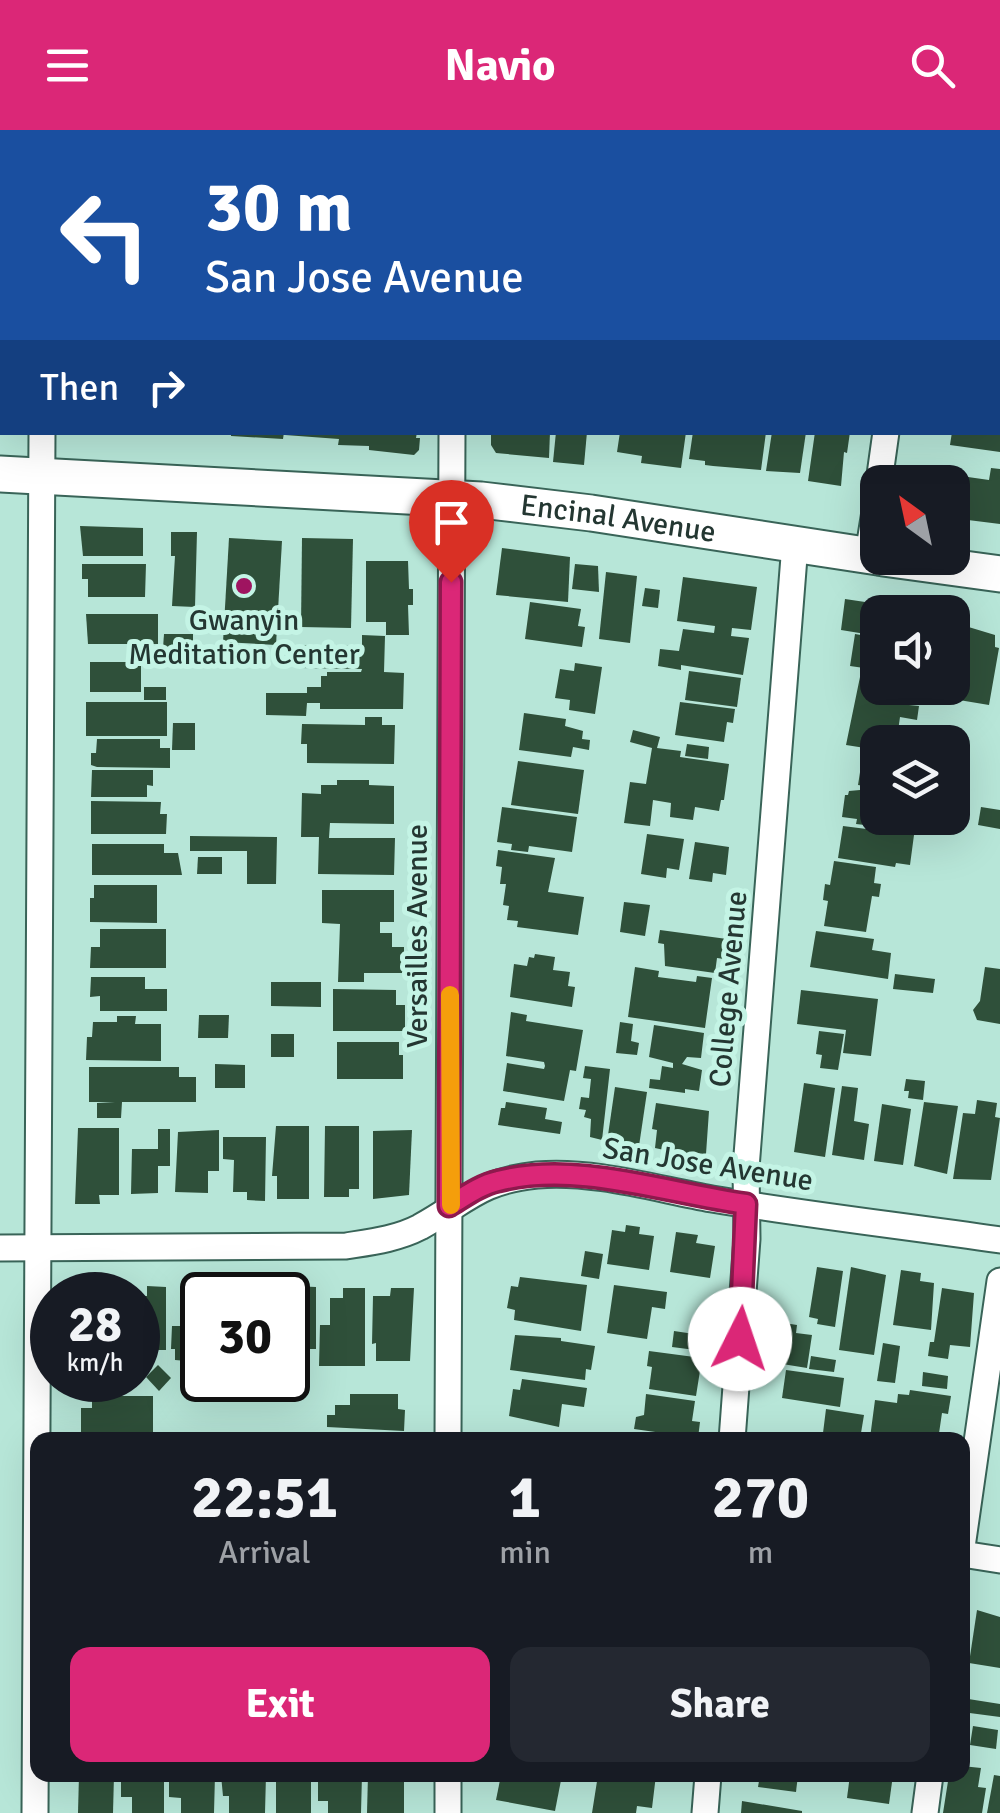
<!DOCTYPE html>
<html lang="en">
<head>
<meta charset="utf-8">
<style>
	body { margin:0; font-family:Signika,sans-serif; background:#242831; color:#f1f3f6; height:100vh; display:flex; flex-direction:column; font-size:38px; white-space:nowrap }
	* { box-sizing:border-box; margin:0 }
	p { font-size:32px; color:#9ea1a6 }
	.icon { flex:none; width:55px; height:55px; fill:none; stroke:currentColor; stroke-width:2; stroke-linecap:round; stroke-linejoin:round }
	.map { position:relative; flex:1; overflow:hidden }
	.details { position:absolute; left:30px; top:1302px; width:940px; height:350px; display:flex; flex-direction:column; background:#171b24; border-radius:20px; box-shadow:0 10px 40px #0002 }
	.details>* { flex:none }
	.top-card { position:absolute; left:0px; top:0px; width:1000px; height:305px; box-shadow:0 10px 40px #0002; background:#1a4fa0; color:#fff; overflow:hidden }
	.needle { width:65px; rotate:327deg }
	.controls { position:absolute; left:860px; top:335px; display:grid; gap:20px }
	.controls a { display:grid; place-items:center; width:110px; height:110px; border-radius:20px; background:#171b24; box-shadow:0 10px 40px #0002; font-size:50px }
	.speed { position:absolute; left:30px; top:1142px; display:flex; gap:20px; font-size:50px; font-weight:700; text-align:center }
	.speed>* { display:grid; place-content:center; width:130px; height:130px; border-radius:50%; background:#171b24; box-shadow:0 10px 40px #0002; line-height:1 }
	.speed small { font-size:25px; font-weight:400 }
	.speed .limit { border:5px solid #111; border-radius:15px; background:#fff; color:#111 }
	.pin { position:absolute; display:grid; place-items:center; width:85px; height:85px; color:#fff; margin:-102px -42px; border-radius:50% 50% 50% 0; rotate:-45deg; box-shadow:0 0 10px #0007 }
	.pin .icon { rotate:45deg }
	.me { position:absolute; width:110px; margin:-55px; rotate:4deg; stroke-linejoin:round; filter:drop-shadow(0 0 8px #0008) }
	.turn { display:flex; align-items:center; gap:35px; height:210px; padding:0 40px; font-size:45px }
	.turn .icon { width:130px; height:130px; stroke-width:2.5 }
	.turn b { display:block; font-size:70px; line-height:85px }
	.then { display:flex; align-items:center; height:95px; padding:0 40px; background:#0003; gap:20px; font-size:38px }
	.eta { display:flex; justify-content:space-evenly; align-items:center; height:170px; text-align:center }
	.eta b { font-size:60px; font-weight:800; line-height:70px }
	.primary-button { display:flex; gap:20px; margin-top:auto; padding:20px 40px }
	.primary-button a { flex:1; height:115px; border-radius:20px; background:#db2777; color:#fff; font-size:40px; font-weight:800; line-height:115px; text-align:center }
	.primary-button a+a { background:#242831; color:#f1f3f6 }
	header { display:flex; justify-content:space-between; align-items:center; height:130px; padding:0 40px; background:#db2777; color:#fff; font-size:45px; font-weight:800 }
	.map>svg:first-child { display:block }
	.building { fill:#2f503a }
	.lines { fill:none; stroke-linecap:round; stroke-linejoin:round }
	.street-casing { stroke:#396458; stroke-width:29 }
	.secondary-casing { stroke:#396458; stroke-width:39 }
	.street { stroke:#fff; stroke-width:25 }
	.secondary { stroke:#fff; stroke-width:35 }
	.route-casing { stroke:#8e194d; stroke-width:25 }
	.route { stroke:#db2777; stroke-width:18 }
	.slow { stroke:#f59e0b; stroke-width:18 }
	.poi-dot { fill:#9f1460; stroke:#c4f4e5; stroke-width:4 }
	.labels { text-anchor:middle; stroke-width:10; stroke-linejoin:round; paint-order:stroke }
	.street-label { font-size:30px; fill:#243732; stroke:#c4f4e5 }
	.poi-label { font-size:30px; fill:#243732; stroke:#c4f4e5 }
</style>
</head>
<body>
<header><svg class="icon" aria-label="menu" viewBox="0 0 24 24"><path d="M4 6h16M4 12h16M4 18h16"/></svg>Navio<svg class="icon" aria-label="search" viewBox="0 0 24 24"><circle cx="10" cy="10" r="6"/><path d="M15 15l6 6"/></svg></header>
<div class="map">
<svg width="1000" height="1683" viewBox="0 0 1000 1683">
	<rect width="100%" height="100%" fill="#b7e6d8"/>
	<g class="building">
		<polygon points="231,302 284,302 283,309 231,306"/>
		<polygon points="285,302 417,302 416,308 420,308 419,320 414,325 369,320 369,316 338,315 339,309 285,305"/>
		<polygon points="491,302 550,302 549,328 496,323 491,315"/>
		<polygon points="556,302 587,302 584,335 553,332"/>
		<polygon points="620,302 686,302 681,338 641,333 642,326 617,322"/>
		<polygon points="693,302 766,302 761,340 713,336 705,335 705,331 689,329"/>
		<polygon points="772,302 806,302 800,343 766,341"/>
		<polygon points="815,302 850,302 847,323 844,322 841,356 808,351"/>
		<polygon points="952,302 1000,302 1000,322 950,315"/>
		<polygon points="991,338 1000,339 1000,394 952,388 952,352 924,352 926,341 989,350"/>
		<polygon points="80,396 143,398 143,426 83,426"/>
		<polygon points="171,402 197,402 195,477 172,476 175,426 171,426"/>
		<polygon points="229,408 282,411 276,515 223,512"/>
		<polygon points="302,408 353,409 351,498 301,497"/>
		<polygon points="502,418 570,427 568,472 496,465"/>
		<polygon points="366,431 408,431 409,459 413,459 413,475 408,475 409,505 386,505 386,492 366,492"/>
		<polygon points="82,434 146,434 145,467 88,467 88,449 82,449"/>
		<polygon points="575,434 598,436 599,462 572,459"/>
		<polygon points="606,442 637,446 630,513 599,509"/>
		<polygon points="683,447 757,457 751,500 732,498 731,506 749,508 743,545 681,535 681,540 658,536 660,519 679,521 683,499 714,503 715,496 677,491"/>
		<polygon points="645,458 660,460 658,478 642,476"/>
		<polygon points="845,469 912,479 911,482 878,482 878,506 841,500"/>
		<polygon points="530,472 581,479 578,496 585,497 582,517 525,509"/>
		<polygon points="86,484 158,484 158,514 88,514"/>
		<polygon points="952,492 995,505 995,517 999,518 989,575 959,570 963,546 959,545 957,558 952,558"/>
		<polygon points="164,504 193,504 193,518 163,518"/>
		<polygon points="855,504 878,508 878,540 850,536"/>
		<polygon points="362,505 385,506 384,542 404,543 403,579 320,579 320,573 307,573 306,586 266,585 266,563 307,563 307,557 321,557 321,546 327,546 327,542 361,542 362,539 300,538 300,515 362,516"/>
		<rect x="90" y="532" width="51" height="30"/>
		<polygon points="575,533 602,537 595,584 569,580 570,570 555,568 560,539 574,541"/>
		<polygon points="689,541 741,548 737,577 685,570"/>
		<polygon points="860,547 878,549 878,558 904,558 903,563 911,564 909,575 919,576 917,590 900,587 898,601 935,612 878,612 878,620 846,615"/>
		<rect x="144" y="557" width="22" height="13"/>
		<rect x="86" y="572" width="81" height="34"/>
		<polygon points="680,572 735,579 733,593 727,592 724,612 675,605"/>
		<polygon points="524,583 566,589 565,596 583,601 582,609 590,610 589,620 573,617 571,627 519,620"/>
		<polygon points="365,587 382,587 382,595 395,595 394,634 307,633 307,614 301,614 302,594 365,595"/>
		<polygon points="173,593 195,593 195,620 172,620"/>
		<polygon points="633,600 660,607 657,618 681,621 680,627 729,634 724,670 721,670 719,681 695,677 693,690 670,687 671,673 653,670 650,696 624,693 630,652 646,654 652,618 630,612"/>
		<polygon points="97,609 160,609 160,618 170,618 170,638 97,637 91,635 91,623 96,623"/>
		<polygon points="687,614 709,617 708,629 685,626"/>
		<polygon points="863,623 878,625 878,658 858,655"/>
		<polygon points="518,631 584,640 578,684 511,675"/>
		<polygon points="92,640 153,640 153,656 147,655 147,667 91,667"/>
		<polygon points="337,650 369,650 369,655 394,656 394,694 330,693 329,708 395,708 394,745 318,744 319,707 301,707 302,663 321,664 321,655 337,655"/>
		<polygon points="860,660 878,662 878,688 946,688 944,704 856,694 857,689 842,687 845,665 848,665 849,661"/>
		<polygon points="91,671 161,672 160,684 167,684 166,704 91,704"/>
		<polygon points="502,677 577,687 572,722 529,716 528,722 511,720 512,714 497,712"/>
		<polygon points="981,677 1000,680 1000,699 978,695"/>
		<polygon points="843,696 914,705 910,735 896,733 895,737 838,728"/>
		<polygon points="647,704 684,709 679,740 667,738 666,748 641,744"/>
		<polygon points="190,706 277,707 276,754 247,754 247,721 190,721"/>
		<polygon points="695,712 729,717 726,745 713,743 712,752 689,749"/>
		<polygon points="92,714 164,714 164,723 178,723 182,745 92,745"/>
		<polygon points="498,720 555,728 548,762 584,767 578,805 517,797 518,791 507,790 509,776 503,775 506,754 500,754 502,737 496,736"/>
		<polygon points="198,727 222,727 222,744 197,744"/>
		<polygon points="834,731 876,737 874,753 881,754 879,767 872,766 866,802 824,796 828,771 823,770 825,754 830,755"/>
		<polygon points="94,755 157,755 157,793 90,792 90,768 94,768"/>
		<polygon points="322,760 394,760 394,792 380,792 380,803 392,803 392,817 404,817 404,843 364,843 364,852 338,852 340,794 322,793"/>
		<polygon points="624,772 650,775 645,806 620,802"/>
		<polygon points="100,799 166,799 166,838 90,838 91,817 100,817"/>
		<polygon points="660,800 727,809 724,829 717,828 715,843 665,836 664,814 658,813"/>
		<polygon points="816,801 874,809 872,820 891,823 888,849 810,837"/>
		<polygon points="535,824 555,827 553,840 570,842 568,856 575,857 572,877 510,867 514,834 527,836 529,827 534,828"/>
		<polygon points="635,837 659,841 658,847 696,852 697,846 712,848 705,898 628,887"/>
		<polygon points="985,837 1000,839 1000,894 977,890 973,880 980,871"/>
		<polygon points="895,844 935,849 933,863 893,859"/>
		<polygon points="91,847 145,847 145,859 167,859 167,881 100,881 100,866 90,867"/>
		<polygon points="271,852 321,852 321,877 271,876"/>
		<polygon points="333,859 396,860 396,875 405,875 405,901 333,901"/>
		<polygon points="801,860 878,869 871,926 843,923 846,900 797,894"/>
		<polygon points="511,882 527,885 526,891 583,900 576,941 570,940 564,971 503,961 507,933 544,939 545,936 544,932 506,926"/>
		<polygon points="199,885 229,885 228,908 198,908"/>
		<polygon points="117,886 136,886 135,894 161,894 161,931 86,930 87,907 92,907 93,892 117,892"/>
		<polygon points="620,892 633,894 631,911 639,913 637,925 616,923"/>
		<polygon points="654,895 704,903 701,928 687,927 682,934 702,940 699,961 685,959 685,963 649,958 650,949 660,950 662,936 673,938 673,933 649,927"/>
		<polygon points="819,901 844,904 838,940 820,938 822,925 816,924"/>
		<rect x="271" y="904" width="23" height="23"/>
		<polygon points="337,912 399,912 399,925 403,925 403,949 337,949"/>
		<polygon points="215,934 245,935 245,958 215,958"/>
		<polygon points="585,936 610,939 602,1010 590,1007 591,989 584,987 586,980 579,979 581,967 589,968 591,949 583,948"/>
		<polygon points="89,937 179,937 179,947 196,947 196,972 122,972 121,988 97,988 97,973 115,972 89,972"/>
		<polygon points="906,949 925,951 923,970 908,968 909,961 904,961"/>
		<polygon points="804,953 835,958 825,1027 794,1022"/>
		<polygon points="842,956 858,958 854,991 869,994 864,1030 832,1025"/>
		<polygon points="615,957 647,962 639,1016 607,1012"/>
		<polygon points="977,970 997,973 995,987 1000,988 991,1050 953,1049 963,983 975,984"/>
		<polygon points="506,972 547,978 545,989 562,992 560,1004 498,995 501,978 505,978"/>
		<polygon points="924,972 958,976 947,1044 914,1036"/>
		<polygon points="656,973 709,981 706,1024 696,1023 696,1027 655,1018 657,1000 652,999"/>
		<polygon points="882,974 911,979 903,1035 874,1031"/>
		<polygon points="276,996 309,996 309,1069 277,1069 277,1046 272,1046"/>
		<polygon points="325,996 359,996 359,1059 349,1059 349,1067 324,1067"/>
		<polygon points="78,998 119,998 119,1065 99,1065 100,1074 75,1074"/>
		<polygon points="158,999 170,999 170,1036 158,1036 158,1063 131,1064 132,1019 158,1019"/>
		<polygon points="219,1000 219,1041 208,1041 208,1063 175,1062 178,1002"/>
		<polygon points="412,1000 409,1065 373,1069 373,1001"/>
		<polygon points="223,1007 266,1007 265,1071 247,1070 247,1062 233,1062 234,1030 223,1029"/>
		<polygon points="626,1095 640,1097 639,1104 654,1106 649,1140 607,1134 612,1100 625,1102"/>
		<polygon points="676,1102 698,1105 696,1113 715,1116 710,1148 670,1142"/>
		<polygon points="585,1121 603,1124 599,1149 581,1146"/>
		<polygon points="817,1137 843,1141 835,1197 817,1194 818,1189 809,1187"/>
		<polygon points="851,1137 886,1145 874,1225 839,1220"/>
		<polygon points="901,1140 921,1143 920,1151 934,1153 931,1200 893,1195"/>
		<polygon points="520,1147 587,1155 581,1201 514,1190 515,1180 507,1178 511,1156 518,1157"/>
		<polygon points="614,1155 667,1162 665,1179 652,1177 647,1209 607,1203"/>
		<polygon points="147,1156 166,1157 166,1220 138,1220 138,1166 147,1166"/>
		<polygon points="293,1156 316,1157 316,1219 288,1219 288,1168 293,1168"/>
		<polygon points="197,1157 218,1157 218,1165 202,1165 202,1233 187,1233 187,1231 175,1230 175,1219 171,1219 172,1196 183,1196 183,1166 197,1166"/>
		<polygon points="343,1158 365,1158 365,1236 319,1236 320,1195 330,1195 330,1168 343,1168"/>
		<polygon points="391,1158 414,1158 410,1231 376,1231 376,1213 372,1214 373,1166 390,1166"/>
		<polygon points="942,1158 974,1163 970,1217 950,1215 948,1229 928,1226 930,1212 934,1212"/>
		<polygon points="778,1192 797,1195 796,1203 812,1205 807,1238 770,1232"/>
		<polygon points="674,1201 714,1207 711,1222 672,1217"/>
		<polygon points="515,1205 561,1208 561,1211 595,1216 591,1240 586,1239 585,1250 510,1240"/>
		<polygon points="883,1213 900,1216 895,1253 877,1251"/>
		<polygon points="649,1221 702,1228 696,1266 649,1259 652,1237 647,1236"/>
		<polygon points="811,1226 836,1230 834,1242 809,1239"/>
		<polygon points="158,1235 171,1248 159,1261 146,1247"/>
		<polygon points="786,1240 844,1248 840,1277 782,1268"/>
		<polygon points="923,1242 948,1246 947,1259 922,1256"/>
		<polygon points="522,1249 587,1258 584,1277 562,1274 559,1297 509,1286 513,1259 520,1260"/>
		<polygon points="910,1260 951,1266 948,1284 942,1283 938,1310 870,1308 875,1270 897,1273 898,1264 909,1265"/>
		<polygon points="350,1264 398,1264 398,1279 405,1280 404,1301 327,1297 327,1285 335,1285 335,1275 350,1275"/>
		<polygon points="646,1264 695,1271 692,1291 700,1292 698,1308 634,1299 636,1287 644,1285"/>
		<polygon points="92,1266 153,1266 153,1310 127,1310 127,1302 81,1302 81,1278 92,1278"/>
		<polygon points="826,1279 864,1285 860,1309 823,1303"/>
		<rect x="345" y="1305" width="56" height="5"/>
		<polygon points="977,1480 1000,1487 1000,1538 969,1533"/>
		<polygon points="962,1568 1000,1574 1000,1587 962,1582"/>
		<polygon points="973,1596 998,1600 996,1619 970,1615"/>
		<polygon points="962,1636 981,1638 978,1657 986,1658 982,1683 943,1683 949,1645 962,1645"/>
		<polygon points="79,1645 114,1645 113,1683 78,1683"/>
		<polygon points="169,1645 215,1645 214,1683 181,1683 181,1668 169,1667"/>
		<polygon points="221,1645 266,1645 265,1683 229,1683 229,1666 223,1666"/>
		<rect x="276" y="1645" width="35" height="38"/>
		<polygon points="318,1645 362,1645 361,1683 328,1683 328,1671 318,1671"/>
		<polygon points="368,1645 404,1645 404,1683 367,1683"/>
		<polygon points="501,1645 562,1645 555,1681 496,1670"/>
		<polygon points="598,1645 656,1645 652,1678 637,1676 636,1683 592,1683"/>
		<polygon points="760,1645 798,1645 796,1662 758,1657"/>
		<polygon points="850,1645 893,1645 889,1674 847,1668"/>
		<polygon points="994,1645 1000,1646 1000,1683 987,1683"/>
		<polygon points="121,1646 164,1646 164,1683 132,1683 132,1667 121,1667"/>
		<polygon points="742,1671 802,1681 802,1683 741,1683"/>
	</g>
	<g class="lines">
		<g class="street-casing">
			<g id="street">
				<polyline points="44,2 44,0"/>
				<polyline points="455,2 455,0"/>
				<polyline points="929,2 930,0"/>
				<polyline points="998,25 1000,25"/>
				<polyline points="879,352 886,302"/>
				<polyline points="868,425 878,363"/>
				<path d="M0,1118L346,1116C371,1112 397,1109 420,1097C467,1071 479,1051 537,1045C594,1040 656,1059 712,1069C807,1085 904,1096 1000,1110"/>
				<polyline points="448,1310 452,302"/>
				<polyline points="732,1310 747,1109 746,1038 795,414"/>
				<polyline points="962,1417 1000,1151"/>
				<polyline points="962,1424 1000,1430"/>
				<polyline points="35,1683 42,302"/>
				<polyline points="448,1683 448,1645"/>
				<polyline points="705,1683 708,1645"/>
				<polyline points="925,1683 930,1645"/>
			</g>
		</g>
		<g class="secondary-casing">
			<g id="secondary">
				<path id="s1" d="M0,344L481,370L591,383L878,427"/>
				<polyline points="883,428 1000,444"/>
			</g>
		</g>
		<use href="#street" class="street"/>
		<use href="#secondary" class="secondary"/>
	</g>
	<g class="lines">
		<g class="route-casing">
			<path id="route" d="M451,452L449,1076C464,1067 480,1055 498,1051C578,1031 666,1063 746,1074L740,1209"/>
		</g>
		<use href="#route" class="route"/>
		<polyline class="slow" points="450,865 451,1075"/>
	</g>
	<circle class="poi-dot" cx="244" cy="456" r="10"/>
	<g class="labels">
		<g class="street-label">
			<text dy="10" stroke="none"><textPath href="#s1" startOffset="620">Encinal Avenue</textPath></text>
			<text transform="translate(417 806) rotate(-90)" y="10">Versailles Avenue</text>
			<text transform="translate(728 859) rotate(-85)" y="10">College Avenue</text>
			<text transform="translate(708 1034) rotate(9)" y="10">San Jose Avenue</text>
		</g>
		<g class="poi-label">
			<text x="244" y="500">Gwanyin<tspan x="244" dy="34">Meditation Center</tspan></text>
		</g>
	</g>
</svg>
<div class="controls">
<a><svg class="needle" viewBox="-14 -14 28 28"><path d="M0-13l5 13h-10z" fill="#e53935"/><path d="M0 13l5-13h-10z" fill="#9ea1a6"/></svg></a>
<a><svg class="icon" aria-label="sound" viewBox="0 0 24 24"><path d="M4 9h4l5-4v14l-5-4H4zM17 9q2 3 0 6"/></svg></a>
<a><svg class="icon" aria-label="layers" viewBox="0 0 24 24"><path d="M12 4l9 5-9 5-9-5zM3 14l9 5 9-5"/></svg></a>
</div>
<div class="speed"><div>28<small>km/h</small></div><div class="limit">30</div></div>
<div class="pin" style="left:451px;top:452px;background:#d93025"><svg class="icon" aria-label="arrive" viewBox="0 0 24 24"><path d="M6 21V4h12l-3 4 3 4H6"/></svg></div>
<svg class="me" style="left:740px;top:1209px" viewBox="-20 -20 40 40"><circle r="19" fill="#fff"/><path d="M0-13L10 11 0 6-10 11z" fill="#db2777"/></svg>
<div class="top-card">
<div class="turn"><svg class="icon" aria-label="left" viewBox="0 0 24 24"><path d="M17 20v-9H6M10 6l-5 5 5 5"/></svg><div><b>30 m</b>San Jose Avenue</div></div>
<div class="then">Then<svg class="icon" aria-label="right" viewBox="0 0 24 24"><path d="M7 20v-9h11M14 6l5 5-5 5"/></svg></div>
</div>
<section class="details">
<div class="eta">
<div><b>22:51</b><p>Arrival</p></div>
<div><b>1</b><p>min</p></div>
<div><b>270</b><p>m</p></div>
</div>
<div class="primary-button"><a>Exit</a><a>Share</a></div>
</section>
</div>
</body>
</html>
